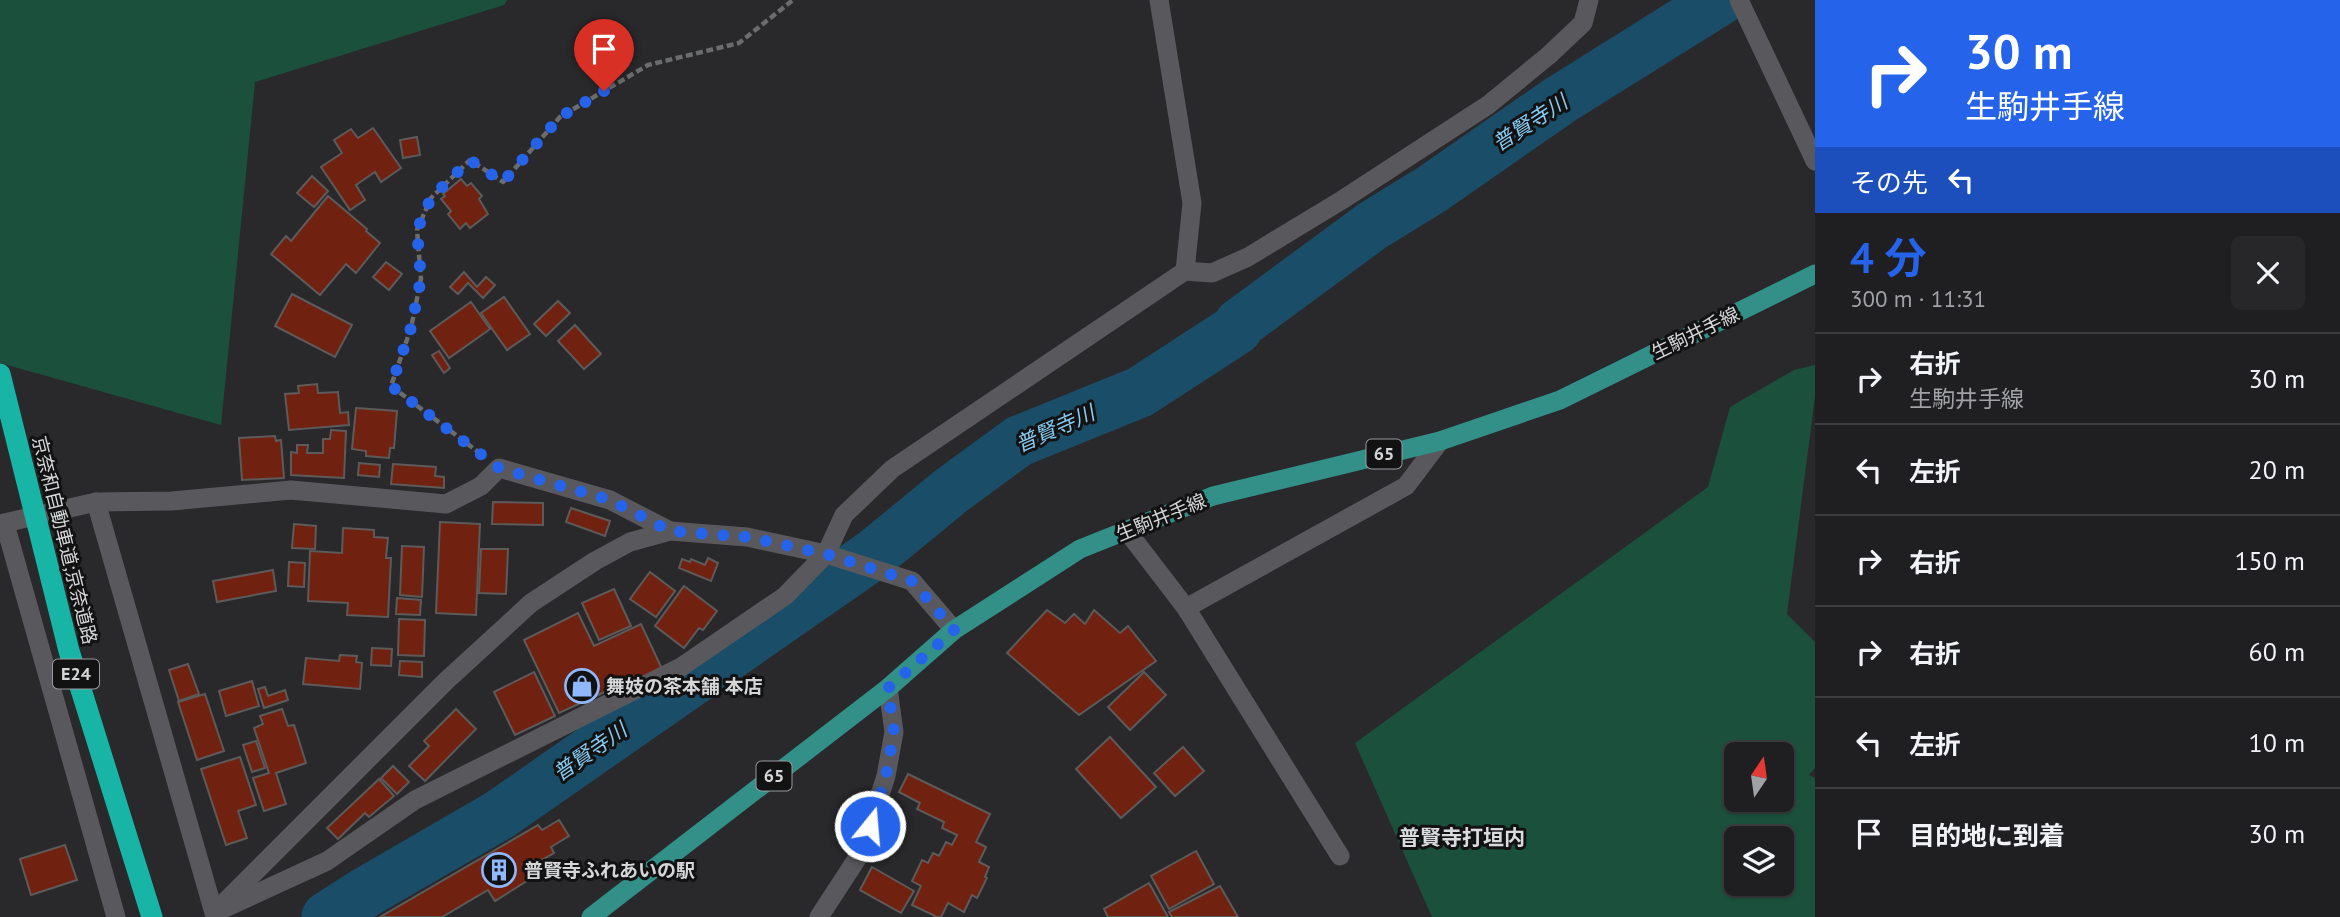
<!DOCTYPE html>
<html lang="ja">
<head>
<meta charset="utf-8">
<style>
	body { margin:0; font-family:"PT Sans","Noto Sans JP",sans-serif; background:#27272a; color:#f1f3f6; height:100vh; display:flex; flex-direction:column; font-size:26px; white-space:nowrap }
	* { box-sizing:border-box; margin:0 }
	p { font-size:23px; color:#a1a2a5 }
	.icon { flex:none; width:38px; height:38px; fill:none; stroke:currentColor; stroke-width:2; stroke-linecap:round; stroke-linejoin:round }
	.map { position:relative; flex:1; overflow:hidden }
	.drawer { display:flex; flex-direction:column; background:#1f1f21; width:525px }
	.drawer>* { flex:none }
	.top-card { background:#2563eb; color:#fff; overflow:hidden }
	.needle { width:46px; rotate:13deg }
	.controls { position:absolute; left:1724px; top:742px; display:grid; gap:14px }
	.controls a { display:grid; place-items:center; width:70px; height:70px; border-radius:10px; background:#1f1f21; box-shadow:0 2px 5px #0004,0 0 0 2px #3c3d3f; font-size:35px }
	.pin { position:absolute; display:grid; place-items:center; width:60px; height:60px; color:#fff; margin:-72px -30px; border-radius:50% 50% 50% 0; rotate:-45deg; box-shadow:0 0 7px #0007 }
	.pin .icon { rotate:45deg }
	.me { position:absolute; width:77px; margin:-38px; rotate:17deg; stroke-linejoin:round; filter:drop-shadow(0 0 5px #0008) }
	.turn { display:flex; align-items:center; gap:24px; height:147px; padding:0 35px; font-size:32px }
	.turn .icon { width:91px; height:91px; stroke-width:2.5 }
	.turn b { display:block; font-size:49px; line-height:60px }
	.then { display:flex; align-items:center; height:66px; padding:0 35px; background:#0003; gap:14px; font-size:26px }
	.round { display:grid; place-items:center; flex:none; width:74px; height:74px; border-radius:10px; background:#27272a }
	.overview { display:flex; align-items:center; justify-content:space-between; height:119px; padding:0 35px }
	h1 { font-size:42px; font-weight:700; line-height:52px; color:#2563eb }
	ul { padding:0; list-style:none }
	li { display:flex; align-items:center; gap:21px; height:91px; padding:0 35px; border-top:2px solid #3c3d3f }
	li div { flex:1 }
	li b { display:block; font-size:26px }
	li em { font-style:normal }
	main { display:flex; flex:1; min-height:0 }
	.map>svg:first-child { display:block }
	.green { fill:#1b513c; fill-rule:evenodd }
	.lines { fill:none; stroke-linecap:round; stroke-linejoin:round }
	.river { stroke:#1a4e68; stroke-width:51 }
	.building { fill:#712110; stroke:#5d5a59; stroke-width:2 }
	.path { stroke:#6b6c6e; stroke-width:4.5; stroke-dasharray:7 3.5; stroke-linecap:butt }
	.minor { stroke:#59595d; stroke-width:19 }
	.tertiary { stroke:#59595d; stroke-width:19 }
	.primary { stroke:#329089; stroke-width:19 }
	.motorway { stroke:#18b5a6; stroke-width:21 }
	.route { stroke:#2563eb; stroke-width:12; stroke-dasharray:0 21.6 }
	.labels { text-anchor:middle; stroke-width:6; stroke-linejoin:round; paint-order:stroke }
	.shield { fill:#121213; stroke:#9a9b9d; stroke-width:2 }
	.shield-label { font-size:18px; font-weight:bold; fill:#d5d6d8 }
	.street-label { font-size:19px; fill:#d5d6d8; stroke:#121213 }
	.poi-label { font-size:19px; font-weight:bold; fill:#d5d6d8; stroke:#121213; text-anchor:start }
	.water-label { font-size:21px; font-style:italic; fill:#87cbf2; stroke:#121213 }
	.neighbourhood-label { font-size:21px; font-weight:bold; fill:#dadbde; stroke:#121213 }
</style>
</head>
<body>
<main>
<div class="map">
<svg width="1815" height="917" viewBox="0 0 1815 917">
	<rect width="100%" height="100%" fill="#29292c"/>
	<g class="green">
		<polygon points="0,0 507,0 504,5 255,82 221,425 0,363"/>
		<path d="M1815,365V396L1787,614L1815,642V768L1809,775L1815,778V917H1432L1355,743L1708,487L1730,407L1794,370ZM1736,754H1782V800H1736ZM1736,838H1782V884H1736Z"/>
	</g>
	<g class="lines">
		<polyline class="river" points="327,917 366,892 499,815 874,554 952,490 1019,441 1140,392 1237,329 1239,324 1372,226 1432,189 1560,100 1720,0"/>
	</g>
	<g class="building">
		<polygon points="373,128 401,168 381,182 375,172 356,185 365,200 350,210 321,167 342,153 334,140 351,129 358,138"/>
		<polygon points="417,137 420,155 403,158 400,140"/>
		<polygon points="312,176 328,191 314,207 297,193"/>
		<polygon points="461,179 467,186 471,183 482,196 479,199 488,214 470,228 466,223 460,229 448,214 451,211 441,199 445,196 443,194"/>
		<polygon points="328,196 367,229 366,231 380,243 356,273 346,264 320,295 271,254 286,236 291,241"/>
		<polygon points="386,262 402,274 389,290 373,277"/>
		<polygon points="464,272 477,287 486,277 495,285 483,298 468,283 458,294 450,287"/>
		<polygon points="292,294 352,325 335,357 275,326"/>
		<polygon points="504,297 530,334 507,350 481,313"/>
		<polygon points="558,301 570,313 546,336 534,324"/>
		<polygon points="471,302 490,329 449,358 430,331"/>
		<polygon points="575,325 601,354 584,369 558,341"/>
		<polygon points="439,351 450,368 444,373 432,355"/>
		<polygon points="317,384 318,393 338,392 340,413 348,412 349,425 289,430 285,394 299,393 298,386"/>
		<polygon points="356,408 397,411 394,448 390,448 389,458 366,456 366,451 352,449"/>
		<polygon points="331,430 346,431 344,478 291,475 291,452 297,453 297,445 308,445 307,453 323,453 323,439 330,439"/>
		<polygon points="275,436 276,441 281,440 284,478 242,480 239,438"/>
		<polygon points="359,463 380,465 379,477 358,475"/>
		<polygon points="393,464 436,467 435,476 444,477 444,488 391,484"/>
		<polygon points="493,502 543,503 543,525 492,524"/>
		<polygon points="571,508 610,521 605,536 566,522"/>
		<polygon points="440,522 480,524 476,615 436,613"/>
		<polygon points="294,524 316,526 315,549 292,548"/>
		<polygon points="343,528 374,530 374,537 388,538 386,558 391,558 388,617 347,615 348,603 308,601 310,551 342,553"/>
		<polygon points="402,546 424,547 422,597 400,595"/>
		<polygon points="481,549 508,549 506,594 479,593"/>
		<polygon points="708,558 718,563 711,581 679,568 682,559 690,562 691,559 705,565"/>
		<polygon points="289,562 305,563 304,587 288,586"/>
		<polygon points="273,570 276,591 217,602 213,581"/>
		<polygon points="650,572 675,591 656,617 630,599"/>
		<polygon points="684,586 717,611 703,630 699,628 684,648 655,626"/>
		<polygon points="614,589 631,626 599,640 582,603"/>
		<polygon points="397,598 421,600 420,615 396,614"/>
		<polygon points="1047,610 1065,623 1074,614 1085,624 1094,610 1120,633 1128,626 1156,661 1079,715 1007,653"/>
		<polygon points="578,613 594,646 641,624 663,671 624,690 622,684 559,713 524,640"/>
		<polygon points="399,619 425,620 424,656 398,655"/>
		<polygon points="372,648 392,649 391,666 371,665"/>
		<polygon points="340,655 357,656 356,662 362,663 360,689 303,684 306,658 339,661"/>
		<polygon points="400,661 422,662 422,677 399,675"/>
		<polygon points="188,664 199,694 179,701 169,670"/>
		<polygon points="534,672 555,716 515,735 494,692"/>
		<polygon points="1144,672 1166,695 1130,730 1108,707"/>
		<polygon points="252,681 259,706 226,716 219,691"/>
		<polygon points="265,687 268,696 285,690 288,700 264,708 258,689"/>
		<polygon points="205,694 224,751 197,760 178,702"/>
		<polygon points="282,709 288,726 294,725 306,763 276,773 286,804 264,811 253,778 269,773 254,728 263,724 260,716"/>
		<polygon points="456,709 476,729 425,781 409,766 429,746 424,741"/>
		<polygon points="1110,737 1156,787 1121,818 1076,769"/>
		<polygon points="256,741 265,768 252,772 243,745"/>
		<polygon points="1183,747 1204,771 1175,796 1154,773"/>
		<polygon points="240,757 256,805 238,811 247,838 226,845 201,769"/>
		<polygon points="393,766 409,782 397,794 381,778"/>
		<polygon points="908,774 990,814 976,842 986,847 979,862 989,867 985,877 987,878 977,898 972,895 964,912 948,903 941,917 937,917 912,905 921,886 912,881 922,860 928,863 933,853 939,856 946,842 952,845 957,835 942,828 944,822 917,809 920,803 899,792"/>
		<polygon points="379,779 394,796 369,817 365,813 338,839 327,828"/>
		<polygon points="559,820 569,836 551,847 554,853 533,865 538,874 495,901 488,890 442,917 380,917 538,825 542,830"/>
		<polygon points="65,845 77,880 31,895 20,859"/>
		<polygon points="1196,851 1214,884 1169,909 1151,876"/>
		<polygon points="872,867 914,891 901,913 860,890"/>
		<polygon points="1149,883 1168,917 1108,917 1104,909"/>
		<polygon points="1220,886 1238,917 1172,917 1169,912"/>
	</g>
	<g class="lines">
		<polyline class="path" points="481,454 391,386 411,328 421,279 417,230 431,198 470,160 503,182 560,117 648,65 739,43 793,0"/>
		<g class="minor">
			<polyline points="1159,0 1192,203 1185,271"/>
			<polyline points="96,502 214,913 327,861 415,800 681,667 785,596 826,554 844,515 892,469 1185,271 1212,273 1248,257 1342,200 1488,105 1548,56 1583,23 1589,0"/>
			<polyline points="0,524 96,502 172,501 291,490 446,504 481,486 499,468 610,500 670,531"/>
			<polyline points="5,524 116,917"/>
			<polyline points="1127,531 1186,608 1340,856"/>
			<polyline points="1186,608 1406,486 1440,441"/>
			<polyline points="223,904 446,681 531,603 595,561 630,542 670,531 747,537 826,554 912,581 954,630"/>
			<polyline points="819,917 862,851 886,776 894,732 888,688"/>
		</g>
		<polyline class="tertiary" points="1739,0 1815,161"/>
		<polyline class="primary" points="591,917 888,688 954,630 1080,549 1213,496 1440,441 1560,400 1815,274"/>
		<polyline class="motorway" points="0,374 69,651 152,917"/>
	</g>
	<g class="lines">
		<polyline class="route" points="604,91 560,117 503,182 470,160 431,198 417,230 421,279 411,328 391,386 499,468 610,500 670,531 747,537 826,554 912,581 954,630 888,688 894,732 886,776 870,826"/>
	</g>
	<defs>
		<g id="shop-ring" transform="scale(1.75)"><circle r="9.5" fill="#121213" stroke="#8fb8fd" stroke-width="1.5"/><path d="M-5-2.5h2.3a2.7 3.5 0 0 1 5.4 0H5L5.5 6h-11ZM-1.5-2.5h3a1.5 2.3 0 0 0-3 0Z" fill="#8fb8fd"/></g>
		<g id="building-ring" transform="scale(1.75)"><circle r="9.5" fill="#121213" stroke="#8fb8fd" stroke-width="1.5"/><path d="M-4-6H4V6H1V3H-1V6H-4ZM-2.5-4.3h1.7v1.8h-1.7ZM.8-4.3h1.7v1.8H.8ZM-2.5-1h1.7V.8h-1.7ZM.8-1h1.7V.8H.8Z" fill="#8fb8fd"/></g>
	</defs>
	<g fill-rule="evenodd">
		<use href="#shop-ring" x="582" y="686"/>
		<use href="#building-ring" x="499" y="870"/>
	</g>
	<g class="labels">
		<g class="shield">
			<rect x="1366.5" y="439.5" width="35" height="29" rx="5"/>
			<rect x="53" y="659.5" width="46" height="29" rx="5"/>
			<rect x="756.5" y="761.5" width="35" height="29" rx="5"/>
		</g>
		<g class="shield-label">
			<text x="1384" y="460">65</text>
			<text x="76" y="680">E24</text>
			<text x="774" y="782">65</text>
		</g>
		<g class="street-label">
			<text transform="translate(1695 333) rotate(-26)" y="7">生駒井手線</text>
			<text transform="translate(1161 517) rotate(-22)" y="7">生駒井手線</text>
			<text transform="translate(65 540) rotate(76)" y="7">京奈和自動車道;京奈道路</text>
		</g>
		<g class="poi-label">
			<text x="606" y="693">舞妓の茶本舗 本店</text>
			<text x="524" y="877">普賢寺ふれあいの駅</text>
		</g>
		<g class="water-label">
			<text transform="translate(1530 123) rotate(-33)" y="7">普賢寺川</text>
			<text transform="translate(1055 429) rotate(-24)" y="7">普賢寺川</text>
			<text transform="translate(590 752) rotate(-35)" y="7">普賢寺川</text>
		</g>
		<g class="neighbourhood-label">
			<text x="1462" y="845">普賢寺打垣内</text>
		</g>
	</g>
</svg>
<div class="controls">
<a><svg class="needle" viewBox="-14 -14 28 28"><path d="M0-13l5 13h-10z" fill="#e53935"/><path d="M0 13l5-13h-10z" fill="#a1a2a5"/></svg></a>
<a><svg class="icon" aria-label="layers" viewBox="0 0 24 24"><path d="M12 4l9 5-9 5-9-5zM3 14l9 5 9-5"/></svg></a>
</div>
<div class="pin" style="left:604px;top:91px;background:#d93025"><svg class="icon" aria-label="arrive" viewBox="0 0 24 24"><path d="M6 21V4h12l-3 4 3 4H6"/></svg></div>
<svg class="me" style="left:870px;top:826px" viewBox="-20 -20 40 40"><circle r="17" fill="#2563eb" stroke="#fff" stroke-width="3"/><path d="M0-11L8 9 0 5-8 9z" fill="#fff"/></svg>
</div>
<section class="drawer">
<div class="top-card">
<div class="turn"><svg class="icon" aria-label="right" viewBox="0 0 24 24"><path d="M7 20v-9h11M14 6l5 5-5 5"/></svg><div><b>30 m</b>生駒井手線</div></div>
<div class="then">その先<svg class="icon" aria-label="left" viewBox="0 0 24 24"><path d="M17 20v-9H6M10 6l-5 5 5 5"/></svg></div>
</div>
<div class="overview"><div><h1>4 分</h1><p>300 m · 11:31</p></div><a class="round"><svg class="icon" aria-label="close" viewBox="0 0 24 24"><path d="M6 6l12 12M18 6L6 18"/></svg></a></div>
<ul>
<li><svg class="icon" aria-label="right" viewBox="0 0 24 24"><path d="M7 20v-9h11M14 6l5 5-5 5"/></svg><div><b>右折</b><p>生駒井手線</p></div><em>30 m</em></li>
<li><svg class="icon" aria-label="left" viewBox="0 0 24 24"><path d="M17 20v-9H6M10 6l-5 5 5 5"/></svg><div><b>左折</b></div><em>20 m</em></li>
<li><svg class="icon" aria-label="right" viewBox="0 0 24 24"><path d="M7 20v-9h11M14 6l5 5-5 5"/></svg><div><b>右折</b></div><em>150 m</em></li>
<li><svg class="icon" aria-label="right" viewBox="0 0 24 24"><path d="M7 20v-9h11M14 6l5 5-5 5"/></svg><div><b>右折</b></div><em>60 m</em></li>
<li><svg class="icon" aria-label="left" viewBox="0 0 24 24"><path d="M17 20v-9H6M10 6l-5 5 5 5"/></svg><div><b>左折</b></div><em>10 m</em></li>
<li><svg class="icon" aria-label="arrive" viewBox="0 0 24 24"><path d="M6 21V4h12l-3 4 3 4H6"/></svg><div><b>目的地に到着</b></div><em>30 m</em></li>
</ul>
</section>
</main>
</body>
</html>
